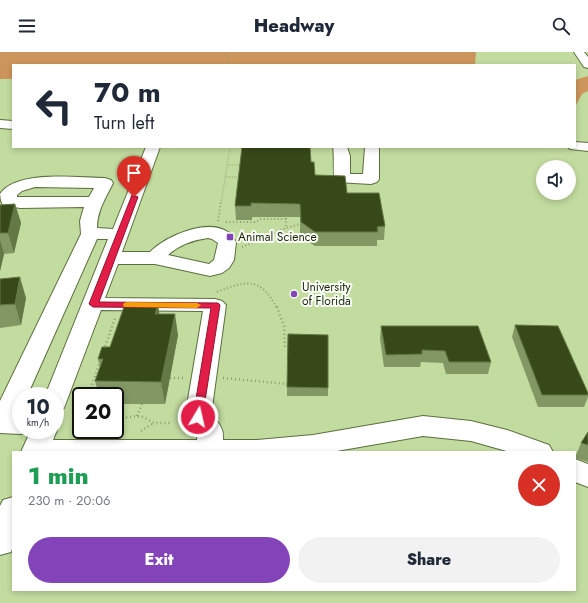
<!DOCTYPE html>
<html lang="en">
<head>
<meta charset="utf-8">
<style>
	body { margin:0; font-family:Jost,sans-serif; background:#f2f2f3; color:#1f2937; height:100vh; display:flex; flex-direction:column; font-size:15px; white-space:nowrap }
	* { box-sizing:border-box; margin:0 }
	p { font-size:13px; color:#747a83 }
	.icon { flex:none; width:22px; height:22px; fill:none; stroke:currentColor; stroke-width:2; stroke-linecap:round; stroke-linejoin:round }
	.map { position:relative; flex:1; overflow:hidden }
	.drawer { position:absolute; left:12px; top:399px; width:564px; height:140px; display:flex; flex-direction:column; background:#fff; border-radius:0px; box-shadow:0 2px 6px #0003 }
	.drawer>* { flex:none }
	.banner { position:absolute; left:12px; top:12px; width:564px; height:84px; border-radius:0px; box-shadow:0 2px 6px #0003; background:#fff; color:#1f2937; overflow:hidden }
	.tools { position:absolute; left:536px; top:108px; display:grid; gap:8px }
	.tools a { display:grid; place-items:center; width:40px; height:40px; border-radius:50%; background:#fff; box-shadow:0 2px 6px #0003; font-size:20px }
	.speed { position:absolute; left:12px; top:335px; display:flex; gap:8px; font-size:20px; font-weight:700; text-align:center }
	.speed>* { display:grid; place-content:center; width:52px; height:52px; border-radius:50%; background:#fff; box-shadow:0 2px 6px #0003; line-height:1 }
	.speed small { font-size:10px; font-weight:400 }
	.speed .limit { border:2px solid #111; border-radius:6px; background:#fff; color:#111 }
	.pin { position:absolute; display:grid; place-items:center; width:34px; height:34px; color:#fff; margin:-41px -17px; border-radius:50% 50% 50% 0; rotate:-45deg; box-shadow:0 0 4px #0007 }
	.pin .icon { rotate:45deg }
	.me { position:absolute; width:44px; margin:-22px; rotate:9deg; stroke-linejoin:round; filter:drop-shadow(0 0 3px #0008) }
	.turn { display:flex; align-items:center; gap:14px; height:84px; padding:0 16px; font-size:18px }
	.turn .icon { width:52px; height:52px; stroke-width:2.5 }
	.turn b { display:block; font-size:28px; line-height:34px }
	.round { display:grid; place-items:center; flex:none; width:42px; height:42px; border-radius:21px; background:#f2f2f3 }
	.overview { display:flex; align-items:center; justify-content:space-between; height:68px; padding:0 16px }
	h1 { font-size:24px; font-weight:800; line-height:30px; color:#1e9e55 }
	.action { display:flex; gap:8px; margin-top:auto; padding:8px 16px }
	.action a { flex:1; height:46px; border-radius:24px; background:#8444b9; color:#fff; font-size:16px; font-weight:800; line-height:46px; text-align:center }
	.action a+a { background:#f2f2f3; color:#1f2937 }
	header { display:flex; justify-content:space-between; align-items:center; height:52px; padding:0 16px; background:#fff; font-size:18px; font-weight:800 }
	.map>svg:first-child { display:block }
	.built { fill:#c2db9f; fill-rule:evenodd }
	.forest { fill:#cc955b }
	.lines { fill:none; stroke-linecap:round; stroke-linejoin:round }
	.minor-casing { stroke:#5c6f3f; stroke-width:2 }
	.path-far2 { stroke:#8b9c73; stroke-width:1.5; stroke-dasharray:0.5 1.5; stroke-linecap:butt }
	.path-far1 { stroke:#8b9c73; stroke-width:2; stroke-dasharray:1 2.5; stroke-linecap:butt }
	.path { stroke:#8b9c73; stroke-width:2.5; stroke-dasharray:1 3; stroke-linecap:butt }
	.minor { fill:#fff; fill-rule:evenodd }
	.wall { fill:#829764 }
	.shaded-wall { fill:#647846 }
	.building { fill:#374919; stroke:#647846 }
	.route { fill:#e11d48; stroke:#92132f }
	.slow { fill:#f59e0b }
	.poi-dot { fill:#8444b9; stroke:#f9fef4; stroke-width:1.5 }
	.labels { text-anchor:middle; stroke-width:4; stroke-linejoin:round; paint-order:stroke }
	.poi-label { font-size:12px; fill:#1d2511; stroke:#f9fef4; text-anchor:start }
</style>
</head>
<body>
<header><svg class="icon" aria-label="menu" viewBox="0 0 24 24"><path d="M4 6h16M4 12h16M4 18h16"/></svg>Headway<svg class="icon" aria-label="search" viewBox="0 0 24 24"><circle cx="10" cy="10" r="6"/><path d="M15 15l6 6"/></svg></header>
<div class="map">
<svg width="588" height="551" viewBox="0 0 588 551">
	<rect width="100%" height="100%" fill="#cee5b0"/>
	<path class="built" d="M0,0H588V551H0ZM13,13H575V95H13ZM543,115H569V141H543ZM21,344H55V378H21ZM81,344H115V378H81ZM13,400H575V538H13Z"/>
	<g class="forest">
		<polygon points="0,0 476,0 475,13 13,13 13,27 0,27"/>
		<polygon points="588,24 588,39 582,42 575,55 575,28"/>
	</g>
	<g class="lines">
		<g class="minor-casing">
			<g id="minor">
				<polygon points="574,0 584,0 588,5 588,16 584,15"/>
				<polygon points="0,68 13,69 13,77 0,76"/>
				<polygon points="575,90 588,91 588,99 570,97 568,95 575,95"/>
				<path d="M146,95H160L122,200H150C166,184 207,166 228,180C231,182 234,187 236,190L234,208L229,216L222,221L210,224L155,212H118L105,246L215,247L222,249L226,253L211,363C219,371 224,376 223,388H257L313,383L423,364L471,369L507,378L549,393L553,400H510L471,389L423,384L331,400H21L31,378H55V374L57,378L53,388H197L198,381L185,365L203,259L101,258L64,356L55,359V344H45L108,187H97L27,344H21V358L19,362H21V378L30,379L21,382L0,381V349L81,182L80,169L84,155L20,156L3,153L1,149L0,142C17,117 78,126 105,126L111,128L113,131C106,146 97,158 97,176L113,177ZM35,135L94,136L89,145H17V143L22,139ZM208,186L212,187L218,191L214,208L209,212L168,203C179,193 193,188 208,186Z"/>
				<path d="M333,95H347L350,104V122H363L365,95H379V127L377,130L371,132L336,130C332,124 335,105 333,95Z"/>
				<polygon points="575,407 588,412 588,435 575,430"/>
				<polygon points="13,445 13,495 11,500 0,503 0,454 3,448"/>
			</g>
		</g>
		<g class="path-far2">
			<polyline points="226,0 228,13"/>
			<polyline points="228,113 243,113"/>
			<polyline points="226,125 241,125"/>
			<polyline points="221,151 230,96"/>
		</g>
		<g class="path-far1">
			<polyline points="286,166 286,176"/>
			<polyline points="218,169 221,150"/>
			<polyline points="226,170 256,170 261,167 286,167"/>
			<polyline points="242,195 286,176 300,172"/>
			<path d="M217,240C248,228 260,225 277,256"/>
		</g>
		<g class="path">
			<polyline points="277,255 284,274 285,295 287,295"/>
			<polyline points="104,298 115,266"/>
			<polyline points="170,326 184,326"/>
			<polyline points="223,326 288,332"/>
			<polyline points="88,344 100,310"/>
			<polyline points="81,363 74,371 74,375 81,379"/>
			<polyline points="137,364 142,352"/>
			<polyline points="115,370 124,366 137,364 143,365 154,371 172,371"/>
			<polyline points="115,377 121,379"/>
			<polyline points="86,379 92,378"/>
			<polyline points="141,379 154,371"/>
		</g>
		<use href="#minor" class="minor"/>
	</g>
	<g class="wall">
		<polygon points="315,123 347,141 385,174 384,188 377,188 377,194 315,194 300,184 300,165 252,165 252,168 236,168 235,154"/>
		<polygon points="15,152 21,171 14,201 4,202 0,219 0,153"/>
		<polygon points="0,227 26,246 21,273 0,276"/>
		<polygon points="158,252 159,262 178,283 165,352 115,352 115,344 99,344 95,329 100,315 98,307"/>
		<polygon points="515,273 588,341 588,345 584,355 538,355 512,285"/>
		<polygon points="381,274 491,310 488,322 446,322 443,311 421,310 420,315 384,315 380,287"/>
		<polygon points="287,335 328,336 328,344 287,344"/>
		<polygon points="588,380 588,410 575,406 581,391"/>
		<polygon points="61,538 151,538 150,539 61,539"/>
	</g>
	<g class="shaded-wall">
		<polygon points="15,152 21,171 14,201 8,181"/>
		<polygon points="0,188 4,202 0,219"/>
		<polygon points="20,225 26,246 21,273 15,252"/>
		<polygon points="158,252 161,274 155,262"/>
		<polygon points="175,262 178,283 165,352 161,330"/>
	</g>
	<g class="building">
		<polygon points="242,95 310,95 311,110 314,110 315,123 345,124 347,141 379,141 385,174 377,175 378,180 315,180 301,170 300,152 251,151 251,154 235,154"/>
		<polygon points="15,152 8,181 0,181 0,153"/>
		<polygon points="20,225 15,252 0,253 0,227"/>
		<polygon points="125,252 158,252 155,262 175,262 161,330 95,329 103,307 98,307 102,295 110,295"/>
		<polygon points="515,273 558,274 588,341 588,343 542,343"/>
		<polygon points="381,274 478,274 491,310 449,310 445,299 422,298 422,302 386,303"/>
		<polygon points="288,282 328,283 328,336 287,335"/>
		<polygon points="588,380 588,393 581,391"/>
	</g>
	<polygon class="route" points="132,143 138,145 99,250 218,251 220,253 202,368 195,368 193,365 211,256 93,255 89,252"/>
	<polygon class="slow" points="127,250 197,251 201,253 197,256 124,255 123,253 124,251"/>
	<g class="poi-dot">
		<rect x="226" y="181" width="8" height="8" rx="2"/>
		<circle cx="294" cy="242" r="4"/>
	</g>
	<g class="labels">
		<g class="poi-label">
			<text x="238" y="189">Animal Science</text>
			<text x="302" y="239">University<tspan x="302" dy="14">of Florida</tspan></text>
		</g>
	</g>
</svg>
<div class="tools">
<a><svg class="icon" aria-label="sound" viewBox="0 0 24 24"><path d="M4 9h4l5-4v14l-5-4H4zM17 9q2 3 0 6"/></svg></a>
</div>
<div class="speed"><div>10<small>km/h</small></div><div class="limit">20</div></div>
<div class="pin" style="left:134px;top:145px;background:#d93025"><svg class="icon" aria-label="arrive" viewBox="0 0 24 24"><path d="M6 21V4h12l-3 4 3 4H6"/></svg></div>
<svg class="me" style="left:198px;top:365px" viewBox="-20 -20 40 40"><circle r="17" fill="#e11d48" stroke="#fff" stroke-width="3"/><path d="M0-11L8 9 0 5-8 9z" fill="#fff"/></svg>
<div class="banner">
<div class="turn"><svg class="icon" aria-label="left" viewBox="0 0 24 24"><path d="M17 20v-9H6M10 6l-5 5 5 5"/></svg><div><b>70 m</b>Turn left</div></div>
</div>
<section class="drawer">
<div class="overview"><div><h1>1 min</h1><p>230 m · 20:06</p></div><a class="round" style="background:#d93025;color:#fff"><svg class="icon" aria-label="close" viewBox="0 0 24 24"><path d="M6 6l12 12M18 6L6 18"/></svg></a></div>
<div class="action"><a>Exit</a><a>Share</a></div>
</section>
</div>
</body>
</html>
